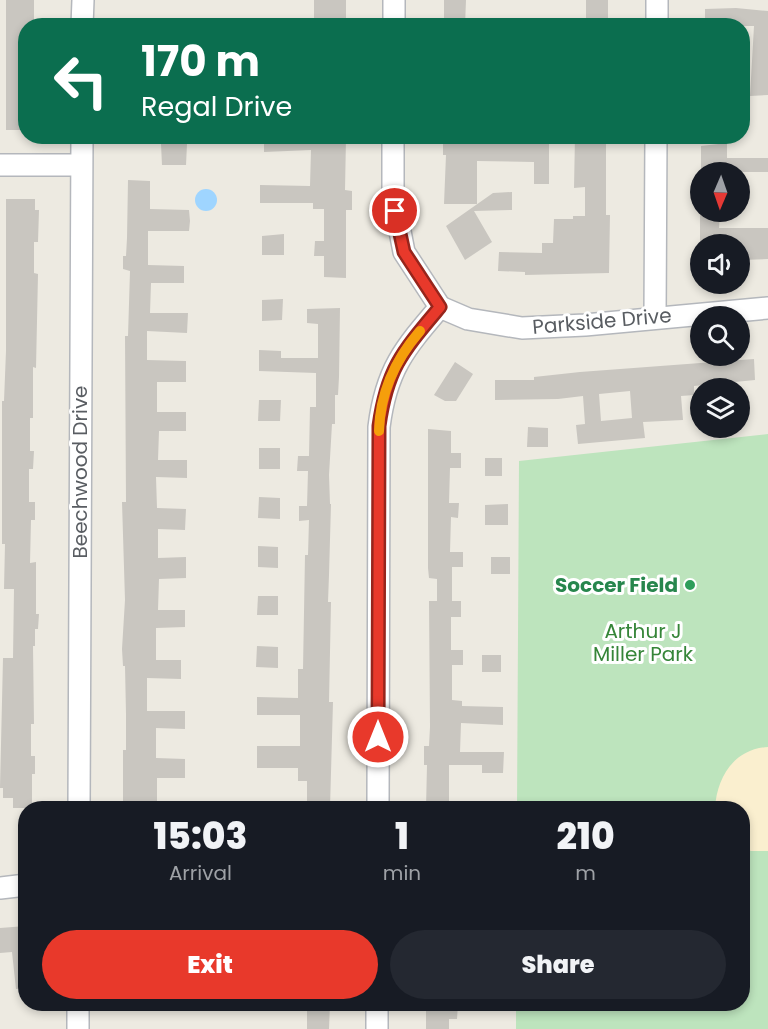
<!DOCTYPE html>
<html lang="en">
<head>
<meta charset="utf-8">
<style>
	body { margin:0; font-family:Poppins,sans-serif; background:#242831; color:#f1f3f6; height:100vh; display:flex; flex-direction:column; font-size:22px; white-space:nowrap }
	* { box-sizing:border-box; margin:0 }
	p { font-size:20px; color:#9ea1a6 }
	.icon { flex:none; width:33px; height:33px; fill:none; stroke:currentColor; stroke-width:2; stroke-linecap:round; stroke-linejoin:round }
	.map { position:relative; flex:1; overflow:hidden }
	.drawer { position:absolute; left:18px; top:801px; width:732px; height:210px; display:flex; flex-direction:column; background:#171b24; border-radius:24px; box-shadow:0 3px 9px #0003 }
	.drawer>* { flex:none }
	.hud { position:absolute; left:18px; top:18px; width:732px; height:126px; border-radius:24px; box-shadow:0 3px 9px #0003; background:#0b6e4f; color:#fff; overflow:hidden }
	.needle { width:39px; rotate:182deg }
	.tools { position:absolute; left:690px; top:162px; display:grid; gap:12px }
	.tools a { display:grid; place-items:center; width:60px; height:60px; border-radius:50%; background:#171b24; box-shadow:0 3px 9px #0003; font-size:30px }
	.pin { position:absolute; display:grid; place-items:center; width:51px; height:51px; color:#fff; margin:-26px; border:3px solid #fff; border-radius:50%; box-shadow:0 2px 6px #0007 }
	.me { position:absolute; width:66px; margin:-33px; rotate:0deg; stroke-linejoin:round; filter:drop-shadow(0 0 4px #0008) }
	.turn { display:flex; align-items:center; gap:21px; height:126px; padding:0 24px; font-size:27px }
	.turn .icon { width:78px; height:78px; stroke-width:2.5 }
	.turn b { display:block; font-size:42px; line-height:51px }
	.eta { display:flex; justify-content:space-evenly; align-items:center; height:102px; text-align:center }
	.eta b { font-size:36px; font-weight:800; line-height:42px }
	.primary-button { display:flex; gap:12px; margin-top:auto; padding:12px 24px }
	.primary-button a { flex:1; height:69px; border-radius:36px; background:#e8392b; color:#fff; font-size:24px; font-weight:800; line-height:69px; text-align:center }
	.primary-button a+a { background:#242831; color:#f1f3f6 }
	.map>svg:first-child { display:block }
	.green { fill:#bde4bd }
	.sand { fill:#faefcf }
	.water { fill:#9fd5ff }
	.building { fill:#c9c6c0; fill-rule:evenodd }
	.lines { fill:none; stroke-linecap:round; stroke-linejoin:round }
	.minor-casing { stroke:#b4b7bc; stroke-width:24 }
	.minor { stroke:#fff; stroke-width:21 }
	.route-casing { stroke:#97251c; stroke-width:15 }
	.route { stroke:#e8392b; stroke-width:10 }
	.slow { stroke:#f59e0b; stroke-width:10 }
	.leisure-dot { fill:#2e9e5b; stroke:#fff; stroke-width:2 }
	.labels { text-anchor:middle; stroke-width:6; stroke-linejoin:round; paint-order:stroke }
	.street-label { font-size:20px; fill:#595d62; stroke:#fff }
	.leisure-label { font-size:20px; font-weight:bold; fill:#27864d; stroke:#fff; text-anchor:end }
	.park-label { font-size:20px; fill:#358538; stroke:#fff }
</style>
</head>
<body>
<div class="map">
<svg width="768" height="1029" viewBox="0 0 768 1029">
	<rect width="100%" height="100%" fill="#edeae1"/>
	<polygon class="green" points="768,434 768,1029 516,1029 516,1004 742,1004 742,808 517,808 519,461"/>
	<path class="sand" d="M768,747V851H751L743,848L742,808H715C717,777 734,749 768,747Z"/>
	<circle class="water" cx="206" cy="200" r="11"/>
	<g class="building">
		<polygon points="6,0 34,0 34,26 26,26 26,130 6,130"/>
		<polygon points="314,0 346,0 346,26 314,25"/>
		<polygon points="444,0 466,0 465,26 444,26"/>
		<polygon points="586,0 608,0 608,24 586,23"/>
		<polygon points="736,8 768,11 768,95 750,96 754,26 705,26 705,9"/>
		<polygon points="264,136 346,138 345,190 352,191 352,210 346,210 346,278 324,277 324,256 314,256 315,241 324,241 324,209 313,209 313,203 260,203 260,185 310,186 311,150 264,152"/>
		<polygon points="443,136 466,136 466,139 475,139 475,143 528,142 528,136 549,136 549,184 534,184 534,162 477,161 477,204 444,204 446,155 443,155"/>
		<polygon points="575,136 606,136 606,215 610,215 609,273 525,275 525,272 498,271 499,252 542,253 542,243 553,243 554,219 573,219 573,216 585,216 585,187 574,188"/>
		<polygon points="727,143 727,158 768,158 768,172 701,172 701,146"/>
		<polygon points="161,144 187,144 186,165 162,165"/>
		<polygon points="128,180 150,181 150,209 189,210 190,221 189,231 148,231 148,265 184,266 184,283 151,283 150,313 188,313 187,333 147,331 147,360 186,361 186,382 157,382 157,412 186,412 186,431 159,431 158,460 187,460 187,478 156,477 157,508 186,509 185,530 158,529 158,558 186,557 186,578 159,579 158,610 185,610 185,627 156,628 156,660 181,660 181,679 147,678 147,711 185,711 185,729 156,728 156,758 185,759 185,778 157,778 157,808 123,808 123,750 126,750 126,714 125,666 123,666 122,649 125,600 122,502 126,502 125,336 128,336 130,271 123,269 123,256 126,256 127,238"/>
		<polygon points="512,192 512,210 474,211 492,242 465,260 446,226 493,193"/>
		<polygon points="6,199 35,199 35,210 39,210 38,242 34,242 34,273 38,274 36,368 33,367 33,418 30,418 30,451 34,451 33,469 29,469 29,502 35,502 35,520 31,520 30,563 36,562 36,614 39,614 38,629 35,629 35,646 33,646 34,724 31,724 31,756 35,756 35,774 32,774 32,808 13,808 13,798 3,798 3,788 0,788 3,658 13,658 14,589 4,589 5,544 2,544 2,401 4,401 6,351"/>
		<polygon points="700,212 720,212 719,228 768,228 768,259 742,260 742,244 700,244"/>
		<polygon points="284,234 284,255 262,255 262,236"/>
		<polygon points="283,299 282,320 262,321 262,300"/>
		<polygon points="340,308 339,377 338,395 335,395 335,424 332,424 329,475 330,504 331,504 329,575 328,602 331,602 329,702 333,702 330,808 307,808 307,781 298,781 298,768 257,768 257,746 300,746 300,715 257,715 257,697 298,698 298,669 303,669 305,555 308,555 309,520 299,521 299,506 307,506 308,471 297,471 298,456 309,456 310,407 316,407 316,373 259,371 259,350 281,351 281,358 318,358 318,324 307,323 307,309"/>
		<path d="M754,359L755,380L694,386V395L681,396L683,420L643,422L645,438L578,444L576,425L585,424L583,396L558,399L495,400V380H534V377L580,372ZM630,391L632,418L601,421L599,394Z"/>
		<polygon points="455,362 473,374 456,401 445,401 434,395"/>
		<polygon points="259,400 281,400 280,421 258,421"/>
		<polygon points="528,427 548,428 548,447 527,447"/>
		<polygon points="428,429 451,431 451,453 461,453 461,468 450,468 449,503 459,503 458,518 451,517 450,552 463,552 463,567 452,567 452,601 461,601 461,617 451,617 451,650 463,650 463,665 452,665 452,700 462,701 462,706 503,707 503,725 461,723 460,752 504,752 503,773 482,773 482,765 449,765 449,808 426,808 427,765 424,765 424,746 429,746 430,727 429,601 437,601 437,579 429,578 428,568"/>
		<rect x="259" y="448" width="21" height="21"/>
		<rect x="485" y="458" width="17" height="18"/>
		<polygon points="259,497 280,498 280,519 258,518"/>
		<polygon points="508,504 508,525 485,525 485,505"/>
		<polygon points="258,546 278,547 278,568 258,567"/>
		<rect x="491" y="557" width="19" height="17"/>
		<polygon points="258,596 278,596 278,615 257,615"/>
		<polygon points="257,646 278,647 278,668 256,667"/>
		<rect x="482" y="655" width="19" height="17"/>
		<polygon points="26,926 26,988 16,989 12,952 0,953 0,928"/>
		<polygon points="307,1004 330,1004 329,1029 307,1029"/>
		<polygon points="426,1004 458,1004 457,1019 449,1019 449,1029 426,1029"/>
	</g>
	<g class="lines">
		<g class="minor-casing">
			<g id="minor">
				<polyline points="82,26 83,0"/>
				<polyline points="394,26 394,0"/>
				<polyline points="657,26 657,0"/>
				<polyline points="393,136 393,195 404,252 440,307"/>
				<polyline points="0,165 81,165"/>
				<polyline points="440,307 468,319 522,328 585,325 768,308"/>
				<polyline points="655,317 656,136"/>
				<polyline points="79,808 82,136"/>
				<path d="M378,808L379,427C386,370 404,349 440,307"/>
				<polyline points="0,888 26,885"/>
				<polyline points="78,1029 78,1004"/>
				<polyline points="377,1029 377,1004"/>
			</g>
		</g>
		<use href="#minor" class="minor"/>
	</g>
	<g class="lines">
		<g class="route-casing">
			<path id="route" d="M378,737L379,426C387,368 403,351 440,307L404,252L395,211"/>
		</g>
		<use href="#route" class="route"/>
		<path class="slow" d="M379,431C380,392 395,360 420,331"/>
	</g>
	<circle class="leisure-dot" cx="690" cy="585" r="6"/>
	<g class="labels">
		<g class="street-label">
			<text transform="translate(602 321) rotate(-5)" y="7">Parkside Drive</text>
			<text transform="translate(80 472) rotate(-90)" y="7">Beechwood Drive</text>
		</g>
		<g class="leisure-label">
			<text x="678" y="592">Soccer Field</text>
		</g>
		<g class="park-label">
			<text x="643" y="638">Arthur J<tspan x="643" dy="23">Miller Park</tspan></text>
		</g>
	</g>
</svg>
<div class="tools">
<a><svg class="needle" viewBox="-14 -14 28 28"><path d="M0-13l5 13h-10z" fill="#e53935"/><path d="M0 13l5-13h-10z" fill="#9ea1a6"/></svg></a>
<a><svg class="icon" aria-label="sound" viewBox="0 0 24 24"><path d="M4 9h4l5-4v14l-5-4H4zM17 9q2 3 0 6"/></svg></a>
<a><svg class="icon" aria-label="search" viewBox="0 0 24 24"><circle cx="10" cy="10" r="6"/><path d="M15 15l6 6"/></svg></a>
<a><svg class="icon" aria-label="layers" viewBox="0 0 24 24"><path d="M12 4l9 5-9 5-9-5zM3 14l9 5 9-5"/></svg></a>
</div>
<div class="pin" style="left:395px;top:211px;background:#d93025"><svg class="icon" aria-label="arrive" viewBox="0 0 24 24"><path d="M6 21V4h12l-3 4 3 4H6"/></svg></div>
<svg class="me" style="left:378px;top:737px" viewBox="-20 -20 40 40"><circle r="17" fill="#e8392b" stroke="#fff" stroke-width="3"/><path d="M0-11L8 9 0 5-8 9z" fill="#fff"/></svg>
<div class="hud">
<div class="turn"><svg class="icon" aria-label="left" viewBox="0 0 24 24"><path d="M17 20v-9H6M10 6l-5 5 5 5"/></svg><div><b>170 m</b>Regal Drive</div></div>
</div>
<section class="drawer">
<div class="eta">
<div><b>15:03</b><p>Arrival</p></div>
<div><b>1</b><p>min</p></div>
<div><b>210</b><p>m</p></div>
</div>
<div class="primary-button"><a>Exit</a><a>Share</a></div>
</section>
</div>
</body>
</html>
